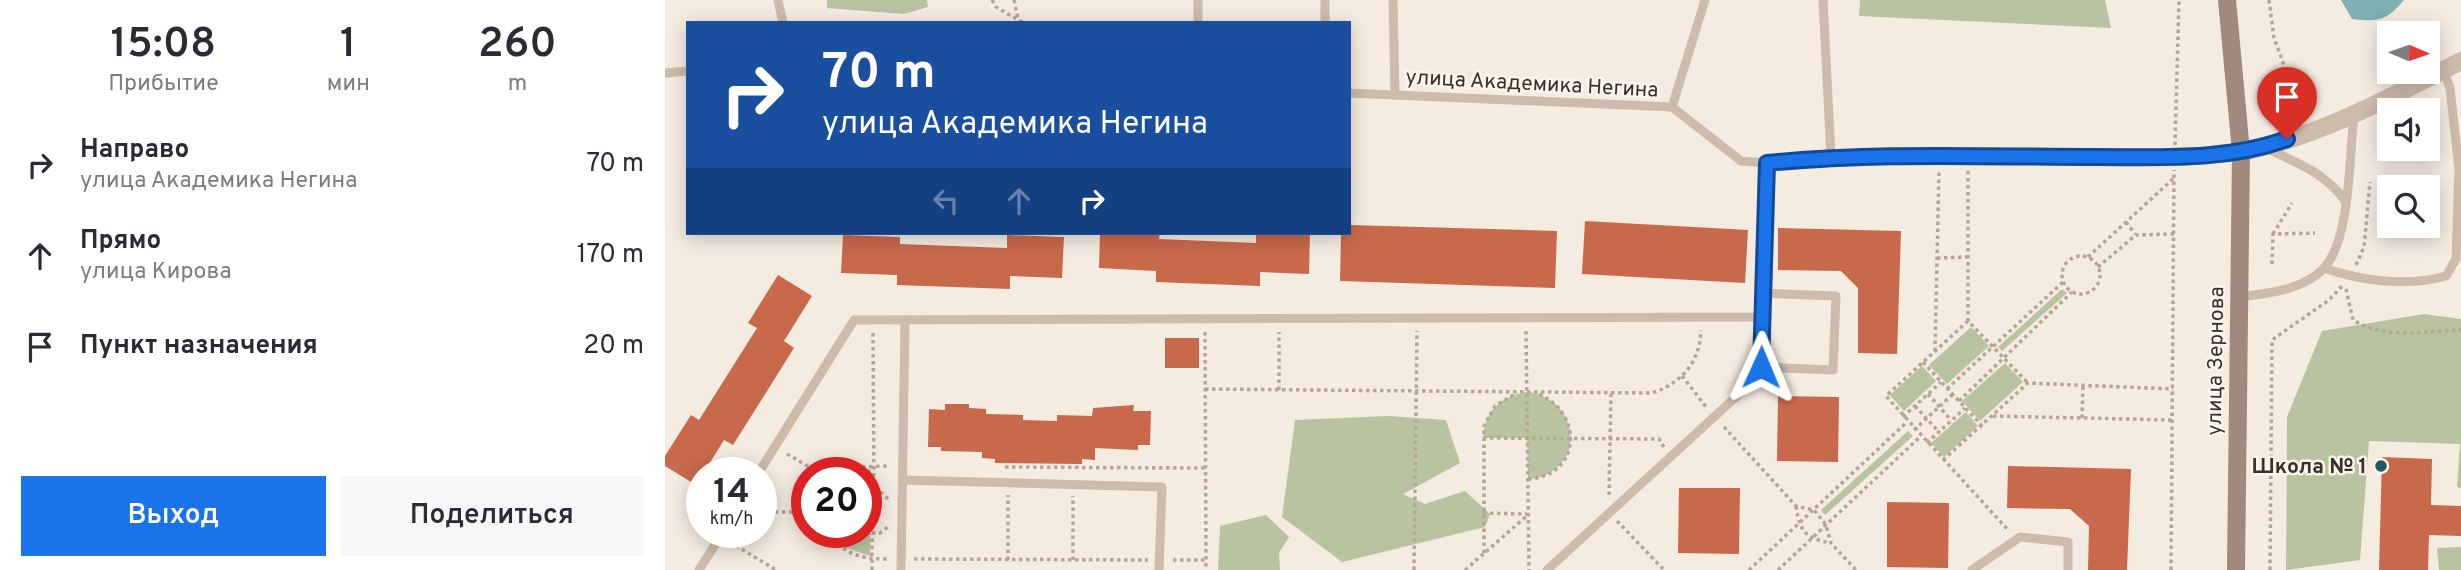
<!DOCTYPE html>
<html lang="ru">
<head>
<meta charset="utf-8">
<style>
	body { margin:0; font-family:Overpass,sans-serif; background:#f7f7f7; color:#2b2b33; height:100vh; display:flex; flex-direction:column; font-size:26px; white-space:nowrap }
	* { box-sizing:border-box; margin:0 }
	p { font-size:23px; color:#7c7c81 }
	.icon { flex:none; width:38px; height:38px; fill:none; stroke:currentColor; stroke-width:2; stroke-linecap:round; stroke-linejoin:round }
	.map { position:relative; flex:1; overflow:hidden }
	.panel { display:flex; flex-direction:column; background:#fff; width:665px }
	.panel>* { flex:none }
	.banner { position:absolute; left:21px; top:21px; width:665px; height:214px; border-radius:0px; box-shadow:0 4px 18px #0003; background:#1a4fa0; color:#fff; overflow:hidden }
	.needle { width:46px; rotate:92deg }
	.controls { position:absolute; left:1712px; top:21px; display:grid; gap:14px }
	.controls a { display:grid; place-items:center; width:63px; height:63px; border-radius:0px; background:#fff; box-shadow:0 4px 18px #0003; font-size:35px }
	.speed { position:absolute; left:21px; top:457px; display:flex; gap:14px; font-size:35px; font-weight:700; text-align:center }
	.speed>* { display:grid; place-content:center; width:91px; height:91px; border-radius:50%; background:#fff; box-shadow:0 4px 18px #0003; line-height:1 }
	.speed small { font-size:18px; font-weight:400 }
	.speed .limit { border:10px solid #d22; background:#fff; color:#111 }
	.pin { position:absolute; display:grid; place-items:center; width:60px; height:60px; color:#fff; margin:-72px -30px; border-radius:50% 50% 50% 0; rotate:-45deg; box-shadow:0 0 7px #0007 }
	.pin .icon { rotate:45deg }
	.me { position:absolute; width:77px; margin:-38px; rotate:1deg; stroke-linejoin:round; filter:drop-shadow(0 0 5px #0008) }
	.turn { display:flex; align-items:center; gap:24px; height:147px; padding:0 21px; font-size:32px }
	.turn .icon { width:91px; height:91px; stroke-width:2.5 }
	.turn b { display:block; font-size:49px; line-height:60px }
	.lanes { display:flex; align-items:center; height:66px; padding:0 21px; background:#0003; justify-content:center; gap:35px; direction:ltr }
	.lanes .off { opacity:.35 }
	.eta { display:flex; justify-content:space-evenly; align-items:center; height:119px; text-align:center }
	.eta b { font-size:42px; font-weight:600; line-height:49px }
	.cta { display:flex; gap:14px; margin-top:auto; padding:14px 21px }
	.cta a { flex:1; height:80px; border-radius:0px; background:#1a73e8; color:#fff; font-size:28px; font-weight:600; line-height:80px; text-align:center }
	.cta a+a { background:#f7f7f7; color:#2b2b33 }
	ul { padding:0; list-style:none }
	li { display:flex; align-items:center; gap:21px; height:91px; padding:0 21px }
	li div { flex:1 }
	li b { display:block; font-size:26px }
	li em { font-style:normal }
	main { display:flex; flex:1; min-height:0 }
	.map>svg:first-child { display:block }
	.green { fill:#b8c4a0 }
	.water { fill:#7fb0b2 }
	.building { fill:#c8694b }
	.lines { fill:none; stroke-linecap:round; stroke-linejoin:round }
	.path { stroke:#b9a596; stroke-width:3.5; stroke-dasharray:3.5 3.5; stroke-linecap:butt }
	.service { stroke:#cdbbac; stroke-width:9 }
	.tertiary { stroke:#cdbbac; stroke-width:18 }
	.secondary { stroke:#a18a7d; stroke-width:18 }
	.route-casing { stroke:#114b97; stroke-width:18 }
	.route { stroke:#1a73e8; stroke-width:12 }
	.poi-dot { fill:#1f5a5e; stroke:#fbf5ee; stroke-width:2.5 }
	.labels { text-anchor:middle; stroke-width:5; stroke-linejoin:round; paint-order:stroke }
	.street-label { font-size:21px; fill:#3b302b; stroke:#fbf5ee }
	.poi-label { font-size:21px; font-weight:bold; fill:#3b302b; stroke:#fbf5ee; text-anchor:end }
</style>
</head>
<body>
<main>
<section class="panel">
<div class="eta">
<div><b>15:08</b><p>Прибытие</p></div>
<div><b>1</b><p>мин</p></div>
<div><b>260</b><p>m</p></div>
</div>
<ul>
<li><svg class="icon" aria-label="right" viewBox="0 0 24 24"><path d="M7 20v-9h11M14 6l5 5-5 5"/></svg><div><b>Направо</b><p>улица Академика Негина</p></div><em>70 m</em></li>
<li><svg class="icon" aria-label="ahead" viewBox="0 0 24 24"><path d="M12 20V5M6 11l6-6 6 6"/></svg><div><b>Прямо</b><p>улица Кирова</p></div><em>170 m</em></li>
<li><svg class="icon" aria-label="arrive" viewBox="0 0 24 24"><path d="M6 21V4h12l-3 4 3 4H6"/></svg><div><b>Пункт назначения</b></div><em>20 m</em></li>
</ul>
<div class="cta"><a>Выход</a><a>Поделиться</a></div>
</section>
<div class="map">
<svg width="1796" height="570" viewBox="0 0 1796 570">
	<rect width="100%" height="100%" fill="#f4ebe1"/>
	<g class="green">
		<polygon points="162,0 262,0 263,7 239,14 162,8"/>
		<polygon points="1195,0 1440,0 1446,28 1194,16"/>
		<polygon points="1397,289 1402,293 1337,351 1333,347"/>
		<polygon points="1759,314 1796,319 1796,488 1792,487 1795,444 1704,441 1695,560 1621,570 1622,417 1657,331"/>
		<polygon points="1306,327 1324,346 1282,384 1264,365"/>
		<polygon points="1340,363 1358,382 1315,421 1297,401"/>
		<polygon points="1257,366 1271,381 1239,411 1225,395"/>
		<path d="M862,392C919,399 921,475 863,479L862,438H818C820,411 835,396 862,392Z"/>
		<polygon points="1301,412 1313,426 1279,457 1266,443"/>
		<polygon points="723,416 781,420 795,463 738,494 760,504 800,491 825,514 820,527 677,562 617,517 630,420"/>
		<polygon points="1243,431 1248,436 1160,515 1156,510"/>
		<polygon points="206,469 205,556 179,547 168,532 201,532 201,472 191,472"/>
		<polygon points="601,515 624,537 614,553 615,570 553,570 555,526"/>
		<polygon points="1796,547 1796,570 1774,570 1772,548"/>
	</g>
	<path class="water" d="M1676,0H1739C1721,21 1714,22 1687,19Z"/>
	<g class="building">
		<polygon points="920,221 1083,230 1080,283 917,274"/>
		<polygon points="684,225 892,231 890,288 675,281 676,233 684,233"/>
		<polygon points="1113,228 1236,231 1232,354 1193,353 1193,288 1176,271 1113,270"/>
		<polygon points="435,233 495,233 494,239 591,243 591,233 645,233 644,274 595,272 595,286 491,282 491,271 434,268"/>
		<polygon points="178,235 235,237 235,244 342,248 342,235 399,237 397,278 345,276 345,289 232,285 232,275 176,273"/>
		<polygon points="113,275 147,296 119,341 129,348 68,445 59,440 31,485 0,466 0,456 26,415 34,420 92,328 83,323"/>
		<rect x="500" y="338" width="34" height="30"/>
		<polygon points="1113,396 1174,397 1173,462 1112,461"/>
		<polygon points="280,404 304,404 304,408 321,409 321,414 358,415 358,420 392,421 392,415 427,416 428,408 469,405 468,411 486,411 485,445 473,445 473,450 430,448 430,460 417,459 417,464 330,463 330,459 317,458 317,452 276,451 276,447 263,447 264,409 280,410"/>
		<polygon points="1717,457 1767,459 1766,505 1796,506 1796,536 1764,535 1763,570 1714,570"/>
		<polygon points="1343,466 1466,469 1462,570 1423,570 1424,526 1405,509 1342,508"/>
		<polygon points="1014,488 1075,488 1074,554 1013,553"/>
		<polygon points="1222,502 1284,503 1283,568 1222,567"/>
	</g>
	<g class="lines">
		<g class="path">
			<polyline points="327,0 331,7 359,23"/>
			<polyline points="349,0 354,23"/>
			<polyline points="1604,0 1609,38 1626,84"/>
			<polyline points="1510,145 1514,0"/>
			<polyline points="1303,171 1303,321 1363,383"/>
			<polyline points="1461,222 1470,234"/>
			<polyline points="1608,234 1627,203"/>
			<circle cx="1416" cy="275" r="19"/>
			<polyline points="1423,257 1509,178"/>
			<polyline points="1272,258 1303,257"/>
			<polyline points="1607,264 1608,234 1650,233"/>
			<polyline points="1691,265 1699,247 1705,182"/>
			<polyline points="1433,267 1471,235 1509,234"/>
			<path d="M1681,289L1688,320C1721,340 1759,331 1796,330"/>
			<polyline points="1303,321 1221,396 1343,530"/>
			<polyline points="861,331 864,570"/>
			<polyline points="540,332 541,570"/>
			<polyline points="208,333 209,491"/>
			<polyline points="1270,351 1274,170"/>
			<polyline points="1258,362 1317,426"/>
			<polyline points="1017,376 1042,408"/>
			<path d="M540,389L987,393C1017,383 1035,362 1036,330"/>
			<polyline points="1282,389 1398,282"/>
			<polyline points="614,390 614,332"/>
			<polyline points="1263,394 1286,420"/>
			<polyline points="1294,401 1407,292"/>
			<polyline points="1250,406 1274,432"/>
			<polyline points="1328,416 1508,420"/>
			<polyline points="1238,417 1276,382"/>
			<polyline points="1417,418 1418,385"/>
			<polyline points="1059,427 1131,506 1149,510 1161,525 1166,543 1191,570"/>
			<polyline points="1249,430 1288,394"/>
			<polyline points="818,438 994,439 999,447"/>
			<polyline points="1262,443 1300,408"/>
			<polyline points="122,454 153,472"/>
			<polyline points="1278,460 1363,383 1508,389"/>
			<polyline points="340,467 541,468"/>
			<polyline points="184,472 197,467 224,466"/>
			<path d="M863,479C916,476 919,414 874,394"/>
			<polyline points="201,493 217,493 224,500"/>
			<polyline points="944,495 946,392"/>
			<path d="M1131,506C1135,532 1140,538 1166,543"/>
			<polyline points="96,512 142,512"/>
			<polyline points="818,513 862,514"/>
			<polyline points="952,521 999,570"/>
			<path d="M165,532C179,556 198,559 224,559"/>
			<polyline points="200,532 215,533 223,527"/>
			<polyline points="65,542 111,570"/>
			<polyline points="819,553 819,426 830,406 852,393"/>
			<polyline points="249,559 483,560"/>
			<polyline points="343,560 343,495"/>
			<polyline points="408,560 408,496"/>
			<polyline points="508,560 541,560"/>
			<polyline points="207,570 207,534"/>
			<polyline points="749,570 752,331"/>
			<polyline points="800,570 864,514"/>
			<polyline points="1084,570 1242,422"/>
			<polyline points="1113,570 1256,436"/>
			<polyline points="1506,570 1509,170"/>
			<polyline points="1605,570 1607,340 1664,300 1678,285"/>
		</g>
		<g class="service">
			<polyline points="113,0 118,23"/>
			<polyline points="728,0 730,95"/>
			<polyline points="1158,0 1166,157"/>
			<polyline points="533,23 533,0"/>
			<polyline points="660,23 660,0"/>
			<polyline points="0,73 23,71"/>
			<polyline points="684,93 1007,107 1076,161 1102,163 1166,157 1510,157 1576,152"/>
			<polyline points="1007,107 1040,0"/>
			<path d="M1600,148C1631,162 1661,173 1681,202"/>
			<path d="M1659,268C1696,281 1742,287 1781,276L1791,259L1794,169L1785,88L1778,70"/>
			<path d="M1573,297C1601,294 1639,290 1659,268C1686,239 1684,155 1689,115"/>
			<polyline points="1096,367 1168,370 1171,296 1097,293"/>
			<polyline points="94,472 189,320 1096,317 1102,163"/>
			<polyline points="237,480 497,487 494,570"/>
			<polyline points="34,570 58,532"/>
			<polyline points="236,570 240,320"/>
			<polyline points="882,570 1085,384 1096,367 1096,317"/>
			<polyline points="1307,570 1355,537 1403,542 1403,570"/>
		</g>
		<path class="tertiary" d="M1576,152C1653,137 1726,97 1796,61"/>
		<polyline class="secondary" points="1562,0 1576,152 1571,570"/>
	</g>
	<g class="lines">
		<g class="route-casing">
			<path id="route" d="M1096,367L1102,163C1211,152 1322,157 1432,157C1495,157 1562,161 1622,139"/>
		</g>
		<use href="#route" class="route"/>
	</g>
	<circle class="poi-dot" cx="1716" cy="466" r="7"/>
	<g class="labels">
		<g class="street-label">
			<text transform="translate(867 83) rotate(3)" y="7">улица Академика Негина</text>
			<text transform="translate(1550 361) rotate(-89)" y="7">улица Зернова</text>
		</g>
		<g class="poi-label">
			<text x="1702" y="473">Школа № 1</text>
		</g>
	</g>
</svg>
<div class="controls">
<a><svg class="needle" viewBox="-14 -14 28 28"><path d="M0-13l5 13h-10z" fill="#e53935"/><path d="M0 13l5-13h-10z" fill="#7c7c81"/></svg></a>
<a><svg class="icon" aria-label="sound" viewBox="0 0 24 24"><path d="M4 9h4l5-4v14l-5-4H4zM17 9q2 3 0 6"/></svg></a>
<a><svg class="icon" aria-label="search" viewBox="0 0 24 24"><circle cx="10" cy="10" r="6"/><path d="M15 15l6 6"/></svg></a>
</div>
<div class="speed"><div>14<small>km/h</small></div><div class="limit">20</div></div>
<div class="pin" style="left:1622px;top:139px;background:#d93025"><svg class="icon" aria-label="arrive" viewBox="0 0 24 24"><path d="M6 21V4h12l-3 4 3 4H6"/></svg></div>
<svg class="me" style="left:1096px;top:367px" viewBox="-20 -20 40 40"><path d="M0-17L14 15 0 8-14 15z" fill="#1a73e8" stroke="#fff" stroke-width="4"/></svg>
<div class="banner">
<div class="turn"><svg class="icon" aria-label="right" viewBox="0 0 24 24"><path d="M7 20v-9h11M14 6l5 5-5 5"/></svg><div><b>70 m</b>улица Академика Негина</div></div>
<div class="lanes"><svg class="icon off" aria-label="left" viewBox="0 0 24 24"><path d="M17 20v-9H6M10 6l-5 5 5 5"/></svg><svg class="icon off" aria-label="ahead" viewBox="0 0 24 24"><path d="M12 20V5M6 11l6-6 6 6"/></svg><svg class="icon" aria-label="right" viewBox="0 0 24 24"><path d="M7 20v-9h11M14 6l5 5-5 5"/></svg></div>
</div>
</div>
</main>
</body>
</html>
